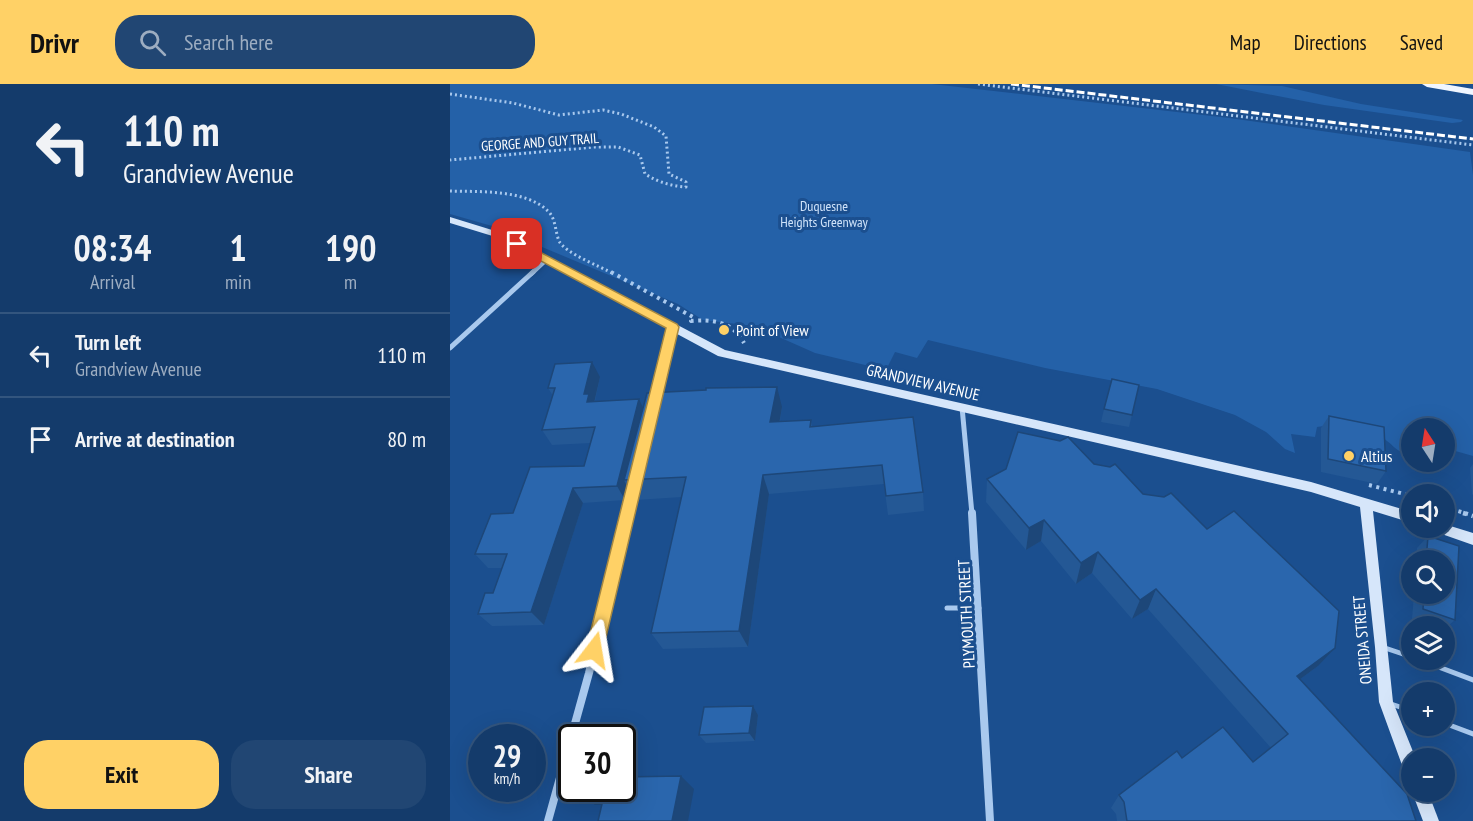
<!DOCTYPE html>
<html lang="en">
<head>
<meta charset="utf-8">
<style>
	body { margin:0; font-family:"PT Sans Narrow",sans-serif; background:#214673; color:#f1f3f6; height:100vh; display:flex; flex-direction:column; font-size:22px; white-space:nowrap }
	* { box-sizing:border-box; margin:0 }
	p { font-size:20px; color:#9dadc1 }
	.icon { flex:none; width:33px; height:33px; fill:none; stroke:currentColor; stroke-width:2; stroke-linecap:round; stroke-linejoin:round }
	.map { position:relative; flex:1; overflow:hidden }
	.drawer { display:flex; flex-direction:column; background:#143b6b; width:450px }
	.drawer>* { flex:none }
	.top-card { background:#143b6b; color:#f1f3f6; overflow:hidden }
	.needle { width:39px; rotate:348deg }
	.fabs { position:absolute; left:951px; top:334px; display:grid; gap:12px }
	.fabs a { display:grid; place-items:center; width:54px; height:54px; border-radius:50%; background:#143b6b; box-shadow:0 6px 24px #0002,0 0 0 2px #33557e; font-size:30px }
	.speed { position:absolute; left:18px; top:640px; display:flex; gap:12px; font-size:30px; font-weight:700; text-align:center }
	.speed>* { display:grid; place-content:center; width:78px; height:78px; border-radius:50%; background:#143b6b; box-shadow:0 6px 24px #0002,0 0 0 2px #33557e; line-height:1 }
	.speed small { font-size:15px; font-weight:400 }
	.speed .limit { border:3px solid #111; border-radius:9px; background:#fff; color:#111 }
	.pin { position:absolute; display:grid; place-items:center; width:51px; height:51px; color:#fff; margin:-26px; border-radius:12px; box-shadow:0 3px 9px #0006 }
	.me { position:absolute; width:66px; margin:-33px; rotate:14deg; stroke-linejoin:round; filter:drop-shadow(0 0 4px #0008) }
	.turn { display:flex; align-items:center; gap:21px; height:126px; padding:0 24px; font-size:27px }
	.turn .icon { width:78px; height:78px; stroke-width:2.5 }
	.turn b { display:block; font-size:42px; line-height:51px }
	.eta { display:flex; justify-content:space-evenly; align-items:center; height:102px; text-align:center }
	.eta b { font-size:36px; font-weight:700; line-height:42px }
	.primary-button { display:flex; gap:12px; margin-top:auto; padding:12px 24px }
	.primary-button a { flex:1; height:69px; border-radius:24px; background:#ffd166; color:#111; font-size:24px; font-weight:700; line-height:69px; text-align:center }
	.primary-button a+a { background:#214673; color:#f1f3f6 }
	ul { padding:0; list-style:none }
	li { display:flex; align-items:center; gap:18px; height:84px; padding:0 24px; border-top:2px solid #33557e }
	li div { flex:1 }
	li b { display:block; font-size:22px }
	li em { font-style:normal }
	header { display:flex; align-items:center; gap:36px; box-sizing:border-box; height:84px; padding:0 30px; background:#ffd166; color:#111 }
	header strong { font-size:28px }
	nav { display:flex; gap:33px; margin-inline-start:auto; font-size:21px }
	.search { width:420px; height:54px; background:#214673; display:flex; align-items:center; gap:15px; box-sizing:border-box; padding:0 21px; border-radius:24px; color:#9dadc1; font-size:22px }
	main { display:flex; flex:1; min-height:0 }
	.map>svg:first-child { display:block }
	.green { fill:#2461a8 }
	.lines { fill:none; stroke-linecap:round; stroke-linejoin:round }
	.path-far2 { stroke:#a9c9ee; stroke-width:3; stroke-dasharray:2 3; stroke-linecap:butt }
	.path-far1 { stroke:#a9c9ee; stroke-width:4; stroke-dasharray:3 4.5; stroke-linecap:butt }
	.path { stroke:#a9c9ee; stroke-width:4.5; stroke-dasharray:4 5; stroke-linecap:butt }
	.lane { stroke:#a9c9ee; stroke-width:5 }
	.street-far2 { stroke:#a9c9ee; stroke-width:4.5 }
	.street-far1 { stroke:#a9c9ee; stroke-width:5 }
	.street { stroke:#a9c9ee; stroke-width:8 }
	.secondary { fill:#d6e6fa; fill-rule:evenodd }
	.primary { fill:#f0f6ff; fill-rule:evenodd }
	.rail { stroke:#fff; stroke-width:3; stroke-dasharray:8 3; stroke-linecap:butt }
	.wall { fill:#245895 }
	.shaded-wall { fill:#1d4779 }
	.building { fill:#2a66ad; stroke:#1d4779; stroke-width:1.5 }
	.route { fill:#ffd166; stroke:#a68842; stroke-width:1.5 }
	.poi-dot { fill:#ffd166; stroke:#1b4f8f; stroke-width:2 }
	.labels { text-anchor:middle; stroke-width:6; stroke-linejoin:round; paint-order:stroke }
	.far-street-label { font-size:14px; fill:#fff; stroke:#1b4f8f }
	.far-park-label { font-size:14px; fill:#cfe3fa; stroke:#1b4f8f }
	.poi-label { font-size:16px; fill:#fff; stroke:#1b4f8f; text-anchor:start }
	.street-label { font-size:16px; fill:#fff; stroke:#1b4f8f }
</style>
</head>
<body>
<header>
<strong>Drivr</strong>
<div class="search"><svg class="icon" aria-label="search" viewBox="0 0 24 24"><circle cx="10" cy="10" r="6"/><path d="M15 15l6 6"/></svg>Search here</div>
<nav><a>Map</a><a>Directions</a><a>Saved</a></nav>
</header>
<main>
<section class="drawer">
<div class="top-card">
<div class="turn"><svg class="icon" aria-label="left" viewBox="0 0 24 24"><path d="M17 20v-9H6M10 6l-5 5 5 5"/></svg><div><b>110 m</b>Grandview Avenue</div></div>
</div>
<div class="eta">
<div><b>08:34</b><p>Arrival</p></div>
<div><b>1</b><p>min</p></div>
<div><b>190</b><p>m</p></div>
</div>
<ul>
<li><svg class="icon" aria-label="left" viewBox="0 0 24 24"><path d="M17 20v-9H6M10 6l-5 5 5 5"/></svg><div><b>Turn left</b><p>Grandview Avenue</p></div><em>110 m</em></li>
<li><svg class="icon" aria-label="arrive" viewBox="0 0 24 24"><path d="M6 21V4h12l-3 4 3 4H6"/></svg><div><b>Arrive at destination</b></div><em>80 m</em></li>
</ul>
<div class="primary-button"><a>Exit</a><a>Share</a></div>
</section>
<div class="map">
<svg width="1023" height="737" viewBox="0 0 1023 737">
	<rect width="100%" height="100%" fill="#1b4f8f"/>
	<g class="green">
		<path d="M0,0H482L779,34L1020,68L1023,91V372L995,364L994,345H962L961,370C945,368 945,362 933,354C924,347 878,340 867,343L865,353L841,350L845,369L835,365L816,348L785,331L707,305L595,284L478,256L467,274L445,268L436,286L365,269L304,242L253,236L228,220L42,142L0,130Z"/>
		<polygon points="766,0 832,2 911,20 1013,36 1011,38 1002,39 874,21"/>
	</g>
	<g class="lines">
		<g class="path-far2">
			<polyline points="528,0 1023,61"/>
			<path d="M0,10L63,19L109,31L153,26L171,30L204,43L216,52L219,90L236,98V103C221,102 208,98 195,90L190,71L168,63H145L0,76"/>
			<path d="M0,107C29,108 75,105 98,127C106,135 105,147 109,157C116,170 150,182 164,190"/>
		</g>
		<g class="path-far1">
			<path d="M161,188L243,233L241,237C264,235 283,238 294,259"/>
			<polyline points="919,401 962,412"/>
			<polyline points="994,423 1018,430"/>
		</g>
		<polyline class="path" points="1013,429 1023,432"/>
		<g class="lane">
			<polyline points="497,524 529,524"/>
			<polyline points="932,563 962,573"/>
			<polyline points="970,576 1023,596"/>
			<polyline points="941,620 962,627"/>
			<polyline points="994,639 1023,650"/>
		</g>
		<polyline class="street-far2" points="81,190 97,175"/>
		<g class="street-far1">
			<polyline points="0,264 83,188"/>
			<polyline points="205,315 223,242"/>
			<polyline points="512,323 522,430"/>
			<polyline points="177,430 184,403"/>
		</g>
		<g class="street">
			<polyline points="522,429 540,737"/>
			<polyline points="98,737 139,589 178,429"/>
		</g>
		<g class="secondary">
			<polygon points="0,133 55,150 275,266 861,398 962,428 962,439 923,427 943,618 966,675 962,675 962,694 956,692 929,618 925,563 910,423 861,408 268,272 49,154 0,139"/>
			<polygon points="994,440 1023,449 1023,461 986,448 985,444 994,444"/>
			<polygon points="962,708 978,708 989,737 973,737"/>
		</g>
		<polygon class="primary" points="972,0 994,0 1023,5 1023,11 977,3"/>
		<polyline class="rail" points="561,0 1023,55"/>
	</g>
	<g class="wall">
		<polygon points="150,293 145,317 193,324 332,323 330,337 361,336 362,343 463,333 473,408 474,427 438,431 434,400 319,410 298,563 213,565 201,549 232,413 186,416 178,404 175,416 133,419 94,541 42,542 28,530 43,509 52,484 38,484 25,470 63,429 134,382 141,359 102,361 92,346 103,312 98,304"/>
		<polygon points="689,301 679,343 651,338 654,325"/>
		<polygon points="879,332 936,387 927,400 871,388 871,344"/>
		<polygon points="644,380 693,410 868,582 850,595 966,737 667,737 666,730 661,724 669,711 732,674 803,678 821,664 698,525 682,535 642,489 626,500 591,457 576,466 536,418 537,395"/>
		<polygon points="1023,380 1023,411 1022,410 1020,384"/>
		<polygon points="978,452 1009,462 1005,536 994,545 994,543 985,543 962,535 964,510 994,510 994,477 966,477 967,464"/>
		<polygon points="303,622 308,631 305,657 256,659 249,651"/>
	</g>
	<g class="shaded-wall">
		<polygon points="142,278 150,293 144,319 137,318 134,310"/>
		<polygon points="327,303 332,323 326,358 320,338"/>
		<polygon points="189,315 196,330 174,396 178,404 175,416 167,402"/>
		<polygon points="313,391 319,410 298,563 289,547"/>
		<polygon points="123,404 133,419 94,541 81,528"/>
		<polygon points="594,436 591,457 576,466 579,444"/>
		<polygon points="648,468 642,489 626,500 631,479"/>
		<polygon points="706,505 698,525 682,535 690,516"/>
		<polygon points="885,564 868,582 831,609 847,592"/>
		<polygon points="303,622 308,631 305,657 299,649"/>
		<polygon points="231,692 244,705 238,737 222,737"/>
	</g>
	<g class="building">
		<polygon points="142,278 134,310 139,310 137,318 189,315 167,402 123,404 81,528 28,530 35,509 43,509 57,470 25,470 41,430 63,429 80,383 134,382 145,343 92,346 105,304 98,304 105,280"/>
		<polygon points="662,295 689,301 682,331 654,325"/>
		<polygon points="327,303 320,338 361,336 360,343 463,333 473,408 436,412 432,381 313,391 289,547 201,549 236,393 174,396 197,309 256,306 256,304"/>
		<polygon points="879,332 934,343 936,387 878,375"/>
		<polygon points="568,348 610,357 618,353 644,380 660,383 665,380 693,410 714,413 721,409 757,445 784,427 889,527 885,564 847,592 957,710 966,737 677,737 674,718 669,711 727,667 732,674 773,643 803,678 838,650 706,505 690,516 648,468 631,479 594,436 579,444 537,395 556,385"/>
		<polygon points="978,452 1009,462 1005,536 973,525 974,510 994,510 994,477 976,477"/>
		<polygon points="303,622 299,649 249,651 254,623"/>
		<polygon points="231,692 222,737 148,737 152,720 145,720 149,705 172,705 172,693"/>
	</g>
	<polygon class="route" points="67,156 227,240 229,243 153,566 150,571 144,573 139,571 136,566 216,244 63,162 62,160"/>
	<g class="poi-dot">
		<circle cx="274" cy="246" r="6"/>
		<circle cx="899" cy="372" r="6"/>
	</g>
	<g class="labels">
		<g class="far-street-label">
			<text transform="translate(90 58) rotate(-4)" y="5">GEORGE AND GUY TRAIL</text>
		</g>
		<g class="far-park-label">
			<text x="374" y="127">Duquesne<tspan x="374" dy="16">Heights Greenway</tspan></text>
		</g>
		<g class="poi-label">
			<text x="286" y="252">Point of View</text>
			<text x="911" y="378">Altius</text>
		</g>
		<g class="street-label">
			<text transform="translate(473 298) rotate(13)" y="6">GRANDVIEW AVENUE</text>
			<text transform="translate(516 530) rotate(-93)" y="6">PLYMOUTH STREET</text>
			<text transform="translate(912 556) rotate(-95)" y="6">ONEIDA STREET</text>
		</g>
	</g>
</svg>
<div class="fabs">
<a><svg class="needle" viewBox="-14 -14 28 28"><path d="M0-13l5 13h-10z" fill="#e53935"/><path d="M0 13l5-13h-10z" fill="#9dadc1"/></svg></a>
<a><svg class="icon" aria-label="sound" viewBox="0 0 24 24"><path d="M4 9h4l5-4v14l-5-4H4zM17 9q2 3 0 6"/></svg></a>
<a><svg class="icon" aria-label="search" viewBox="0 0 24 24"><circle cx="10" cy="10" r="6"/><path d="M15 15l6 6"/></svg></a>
<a><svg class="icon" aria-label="layers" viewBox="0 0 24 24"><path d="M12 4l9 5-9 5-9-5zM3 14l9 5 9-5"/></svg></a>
<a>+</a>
<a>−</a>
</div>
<div class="speed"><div>29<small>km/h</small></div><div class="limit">30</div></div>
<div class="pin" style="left:67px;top:160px;background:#d93025"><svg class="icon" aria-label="arrive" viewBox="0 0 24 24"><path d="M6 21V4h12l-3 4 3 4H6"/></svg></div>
<svg class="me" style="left:144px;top:566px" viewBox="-20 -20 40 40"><path d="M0-17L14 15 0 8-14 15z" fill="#ffd166" stroke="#fff" stroke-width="4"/></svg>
</div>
</main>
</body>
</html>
